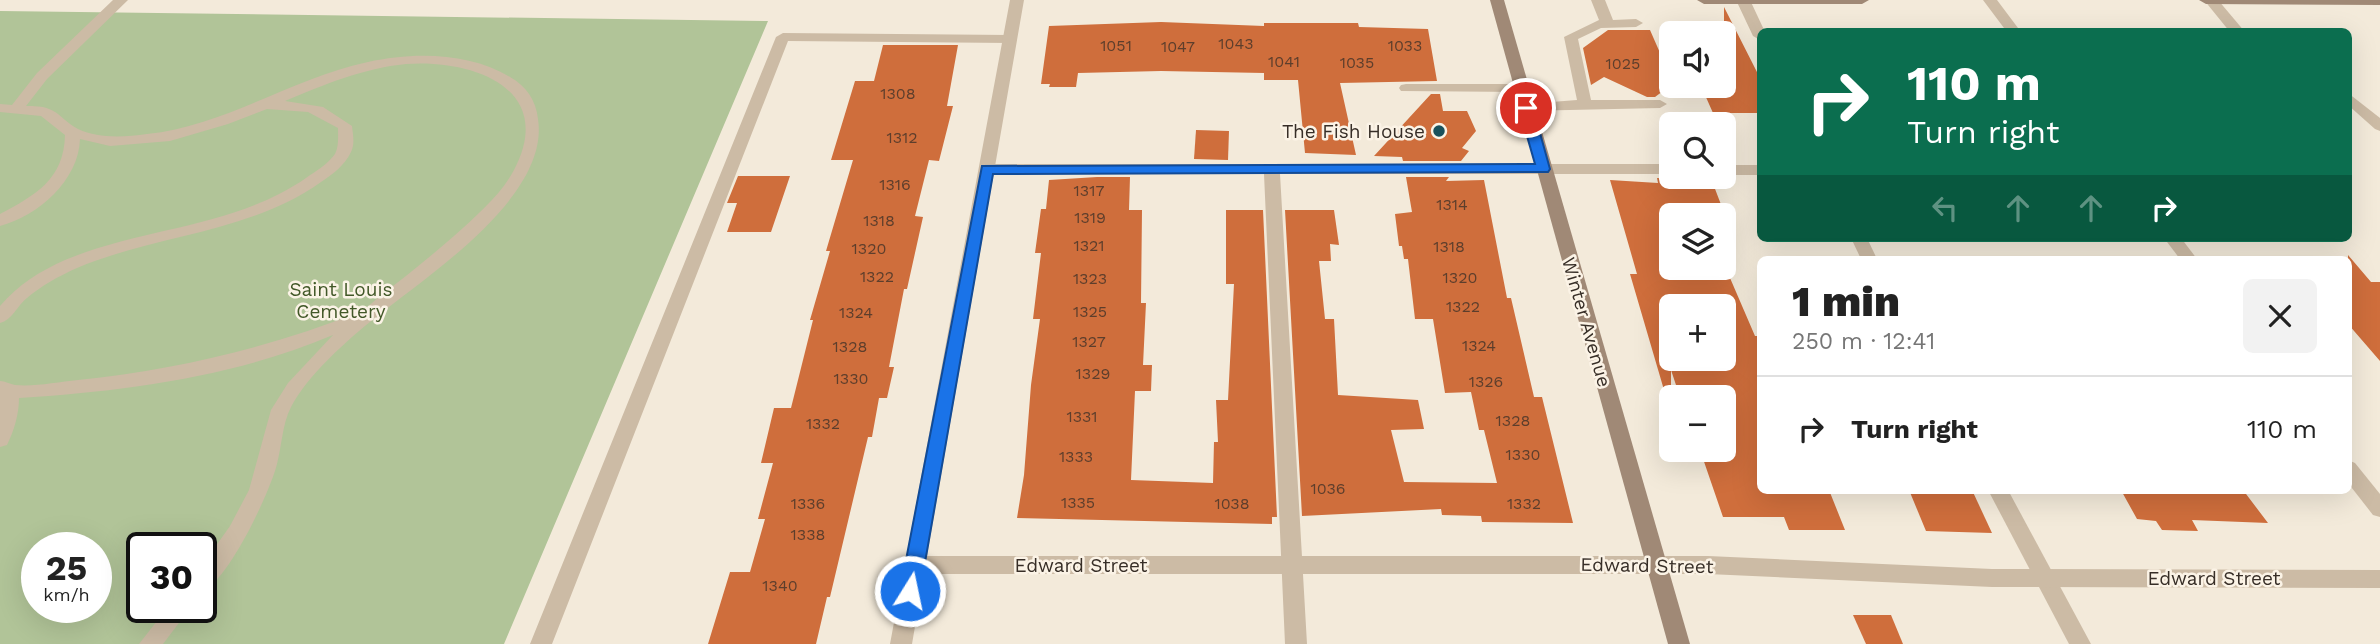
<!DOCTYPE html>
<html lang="en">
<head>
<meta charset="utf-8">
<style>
	body { margin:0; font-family:"Work Sans",sans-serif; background:#f2f2f2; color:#222; height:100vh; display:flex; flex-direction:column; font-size:26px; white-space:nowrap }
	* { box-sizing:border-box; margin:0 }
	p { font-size:23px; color:#767676 }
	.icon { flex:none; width:38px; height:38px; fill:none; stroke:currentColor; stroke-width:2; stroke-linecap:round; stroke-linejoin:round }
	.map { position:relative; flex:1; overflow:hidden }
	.details { position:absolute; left:1757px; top:256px; width:595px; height:238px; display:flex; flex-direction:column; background:#fff; border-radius:10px; box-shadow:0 7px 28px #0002 }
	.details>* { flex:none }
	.guide { position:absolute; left:1757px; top:28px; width:595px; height:214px; border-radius:10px; box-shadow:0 7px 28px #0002; background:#0b6e4f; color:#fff; overflow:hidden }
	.buttons { position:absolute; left:1659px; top:21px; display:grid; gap:14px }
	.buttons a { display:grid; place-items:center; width:77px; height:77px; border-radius:10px; background:#fff; box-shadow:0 7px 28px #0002; font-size:35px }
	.speed { position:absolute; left:21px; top:532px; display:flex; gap:14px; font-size:35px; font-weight:700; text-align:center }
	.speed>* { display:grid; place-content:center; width:91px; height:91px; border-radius:50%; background:#fff; box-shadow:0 7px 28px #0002; line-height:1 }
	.speed small { font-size:18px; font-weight:400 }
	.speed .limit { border:4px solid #111; border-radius:10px; background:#fff; color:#111 }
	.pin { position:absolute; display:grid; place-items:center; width:60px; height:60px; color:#fff; margin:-30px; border:4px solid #fff; border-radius:50%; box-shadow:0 2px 7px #0007 }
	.me { position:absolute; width:77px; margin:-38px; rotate:10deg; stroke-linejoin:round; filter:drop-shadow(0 0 5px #0008) }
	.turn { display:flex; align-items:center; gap:24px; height:147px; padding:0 35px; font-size:32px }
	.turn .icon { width:91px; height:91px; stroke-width:2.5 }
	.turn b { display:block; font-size:49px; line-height:60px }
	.lanes { display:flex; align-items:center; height:66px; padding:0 35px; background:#0003; justify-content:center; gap:35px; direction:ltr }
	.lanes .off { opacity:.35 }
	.round { display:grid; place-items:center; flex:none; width:74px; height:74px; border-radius:10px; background:#f2f2f2 }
	.summary { display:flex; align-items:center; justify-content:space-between; height:119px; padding:0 35px }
	h1 { font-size:42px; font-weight:800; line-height:52px }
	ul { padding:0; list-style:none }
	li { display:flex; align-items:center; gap:21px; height:105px; padding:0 35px; border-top:2px solid #e0e0e0 }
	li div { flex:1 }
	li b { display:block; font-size:26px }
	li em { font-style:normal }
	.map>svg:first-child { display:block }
	.green { fill:#b1c498; fill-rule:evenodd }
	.building { fill:#cf6e3c; fill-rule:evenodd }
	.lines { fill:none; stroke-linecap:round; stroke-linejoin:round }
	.lane { fill:#ccbba5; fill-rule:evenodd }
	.street { fill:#ccbba5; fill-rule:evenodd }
	.secondary { fill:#a08976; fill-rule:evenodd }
	.route { fill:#1a73e8; stroke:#114b97; stroke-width:2 }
	.poi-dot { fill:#19515c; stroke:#fbf3e6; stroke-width:2.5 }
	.labels { text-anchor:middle; stroke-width:5; stroke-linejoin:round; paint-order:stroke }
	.number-label { font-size:16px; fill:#5d3e2c }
	.poi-label { font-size:19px; fill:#372e27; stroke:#fbf3e6; text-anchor:end }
	.park-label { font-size:19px; fill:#425828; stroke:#fbf3e6 }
	.street-label { font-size:19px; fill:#372e27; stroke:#fbf3e6 }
</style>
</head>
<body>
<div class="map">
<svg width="2380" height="644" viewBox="0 0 2380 644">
	<rect width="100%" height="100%" fill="#f3eada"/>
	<path class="green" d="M0,11L768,21L504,644H0ZM37,548H96V607H37ZM142,548H201V607H142Z"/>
	<g class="building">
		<polygon points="1724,7 1760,78 1760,113 1713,113 1701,86 1724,86"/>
		<polygon points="1161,22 1264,26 1264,23 1358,23 1359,27 1428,29 1437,81 1340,83 1356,155 1305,153 1298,80 1264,80 1264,73 1161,71 1078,73 1076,87 1049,87 1050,84 1041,84 1049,26"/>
		<polygon points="1608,30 1650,30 1671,78 1671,85 1655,97 1647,97 1604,77 1591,85 1583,48"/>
		<polygon points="883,45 958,45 947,106 953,106 939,161 929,160 915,216 923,217 907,289 904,289 889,367 894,367 887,398 879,398 872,437 868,437 830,597 827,597 816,644 708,644 730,572 750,572 765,519 758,519 773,463 761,463 774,408 791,408 813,320 810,320 830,251 826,251 853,160 831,160 855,81 874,81"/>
		<polygon points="1431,94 1440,94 1443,111 1467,111 1476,131 1462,148 1469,151 1461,161 1403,161 1402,157 1374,156"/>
		<polygon points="1196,130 1229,131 1228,160 1194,159"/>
		<polygon points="738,176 790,176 771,232 727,232 737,203 727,203"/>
		<polygon points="1097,177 1130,177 1129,210 1142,210 1141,303 1146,303 1143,365 1152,365 1151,391 1135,391 1131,480 1213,483 1214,442 1218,442 1216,400 1228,400 1234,284 1226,284 1226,210 1263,210 1277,517 1272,517 1272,524 1017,518 1024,475 1031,385 1040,319 1033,319 1041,253 1035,253 1041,209 1046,209 1049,180"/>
		<polygon points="1406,177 1449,177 1446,181 1484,180 1507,298 1511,298 1534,397 1542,397 1573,523 1482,522 1481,516 1442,515 1441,509 1302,516 1285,210 1334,210 1339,245 1330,244 1331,261 1319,261 1325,319 1334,319 1338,395 1418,400 1424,429 1391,430 1404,482 1497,483 1484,430 1479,430 1471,392 1445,393 1433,319 1415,319 1408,259 1404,259 1402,246 1399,246 1395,214 1412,212"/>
		<path d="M1657,178L1712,181L1725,215H1671V269L1724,271V264L1755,336H1760V490H1829L1845,530H1789L1784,517H1723L1700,450H1724V395L1679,394L1671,370V389L1664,390L1630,274H1637L1610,180L1658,183ZM1671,306H1724V359H1671Z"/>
		<polygon points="2348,255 2371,282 2380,282 2380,361 2348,324"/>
		<polygon points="1909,490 1972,490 1992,533 1926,531"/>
		<polygon points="2139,490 2243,490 2268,523 2192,520 2198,531 2162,530 2156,521 2137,519 2122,492 2140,492"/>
		<polygon points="1853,615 1891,615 1903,644 1866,644"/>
	</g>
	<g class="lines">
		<g class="lane">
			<path d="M113,0H128L47,79L26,106C33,106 43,106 49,109C60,113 67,124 78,129C99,139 125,137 147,134C225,126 292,78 368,62C413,52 469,52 510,77C526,86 536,100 538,119C550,197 428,275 375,318C347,340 307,376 291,407C282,425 282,445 277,464C270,492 228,582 201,592V567L230,526L249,490L271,410L288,383L333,335C234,377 125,391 19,398C19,414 14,431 7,445L0,447V381C5,381 10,384 15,385C34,387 58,382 78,380C175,370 269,348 359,312C366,309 374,301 380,296C405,277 430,257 454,236C475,217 501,195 514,170C557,88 472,59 406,64C364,68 323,85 285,101L323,107L352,126C353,135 355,144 351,152C345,165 333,174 321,182C248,234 157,234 77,268C59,276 41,286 27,298C17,306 12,320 0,323V306C18,285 40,271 65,260C144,227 234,228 306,178C316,171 328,164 335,154C339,146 338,137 338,128L308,112L267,109L228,124L170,141L110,146L80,139C79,180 38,216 0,226V214C36,195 64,179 65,135L41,116L0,112V104L12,105L37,73Z"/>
			<polygon points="1591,0 1605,0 1613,20 1636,19 1643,23 1636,27 1601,28 1578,39 1591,100 1660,100 1667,104 1660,108 1521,111 1519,108 1526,104 1577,100 1564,37 1599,20"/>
			<polygon points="1736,0 1750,0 1765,32 1760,32 1760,40 1753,36"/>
			<polygon points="2204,0 2218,0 2245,32 2230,32"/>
			<polygon points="783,33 1010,35 1017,39 1010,43 788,41 552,644 530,644 776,37"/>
			<polygon points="1406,84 1520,84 1527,88 1520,92 1401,91 1399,88 1401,85"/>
			<polygon points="2348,93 2380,118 2380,131 2375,129 2348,105"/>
			<polygon points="987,164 1671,164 1671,174 1280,174 1307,644 1285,644 1264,174 982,173 979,169 982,165"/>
			<rect x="1724" y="165" width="36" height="10"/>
			<polygon points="1851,238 1867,238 1877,259 1861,259"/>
			<polygon points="1988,490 2008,490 2091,644 2069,644"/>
			<polygon points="168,607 191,607 163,644 139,644"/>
		</g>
		<g class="street">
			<polygon points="1010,0 1024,0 927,556 1708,556 1992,569 2380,570 2380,588 1992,587 1708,574 924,574 912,644 890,644"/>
			<polygon points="1983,0 1997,0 2021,32 2007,32"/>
			<polygon points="2164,238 2181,238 2197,259 2180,259"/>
			<polygon points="2348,460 2355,463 2380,494 2380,517 2373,515 2348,483"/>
		</g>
		<g class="secondary">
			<polygon points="1490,0 1504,0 1690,644 1668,644"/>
			<polygon points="1697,0 1869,0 1862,4 1704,4"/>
			<polygon points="2199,0 2380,0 2380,5 2206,4"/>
		</g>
	</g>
	<polygon class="route" points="1526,104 1533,108 1550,169 1548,172 993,174 920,591 917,597 910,600 903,597 900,591 982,166 1535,164 1519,108"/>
	<circle class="poi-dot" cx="1439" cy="131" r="7"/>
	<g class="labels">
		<g class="number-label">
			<text x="1236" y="49">1043</text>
			<text x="1116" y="51">1051</text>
			<text x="1405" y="51">1033</text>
			<text x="1178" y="52">1047</text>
			<text x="1284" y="67">1041</text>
			<text x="1357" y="68">1035</text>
			<text x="1623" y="69">1025</text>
			<text x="898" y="99">1308</text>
			<text x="902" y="143">1312</text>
			<text x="895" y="190">1316</text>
			<text x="1089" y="196">1317</text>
			<text x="1452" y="210">1314</text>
			<text x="1090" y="223">1319</text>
			<text x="879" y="226">1318</text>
			<text x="1089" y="251">1321</text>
			<text x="1449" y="252">1318</text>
			<text x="869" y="254">1320</text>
			<text x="877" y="282">1322</text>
			<text x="1460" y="283">1320</text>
			<text x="1090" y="284">1323</text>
			<text x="1463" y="312">1322</text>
			<text x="1090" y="317">1325</text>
			<text x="856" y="318">1324</text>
			<text x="1089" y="347">1327</text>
			<text x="1479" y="351">1324</text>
			<text x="850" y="352">1328</text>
			<text x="1093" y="379">1329</text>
			<text x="851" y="384">1330</text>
			<text x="1486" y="387">1326</text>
			<text x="1082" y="422">1331</text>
			<text x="1513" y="426">1328</text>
			<text x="823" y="429">1332</text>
			<text x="1523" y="460">1330</text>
			<text x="1076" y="462">1333</text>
			<text x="1328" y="494">1036</text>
			<text x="1078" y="508">1335</text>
			<text x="808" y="509">1336</text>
			<text x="1232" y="509">1038</text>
			<text x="1524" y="509">1332</text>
			<text x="808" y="540">1338</text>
			<text x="780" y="591">1340</text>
		</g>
		<g class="poi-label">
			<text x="1425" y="138">The Fish House</text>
		</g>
		<g class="park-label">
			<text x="341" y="296">Saint Louis<tspan x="341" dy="22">Cemetery</tspan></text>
		</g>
		<g class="street-label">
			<text transform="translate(1587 322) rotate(74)" y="7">Winter Avenue</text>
			<text x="1081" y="572">Edward Street</text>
			<text transform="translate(1647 565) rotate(1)" y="7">Edward Street</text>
			<text x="2214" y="585">Edward Street</text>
		</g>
	</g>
</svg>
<div class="buttons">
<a><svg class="icon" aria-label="sound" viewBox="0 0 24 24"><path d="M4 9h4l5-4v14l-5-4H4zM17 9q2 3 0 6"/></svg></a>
<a><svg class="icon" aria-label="search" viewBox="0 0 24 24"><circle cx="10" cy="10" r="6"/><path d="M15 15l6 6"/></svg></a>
<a><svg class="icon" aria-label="layers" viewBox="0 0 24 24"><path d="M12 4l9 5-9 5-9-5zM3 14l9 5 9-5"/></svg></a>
<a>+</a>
<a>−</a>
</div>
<div class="speed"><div>25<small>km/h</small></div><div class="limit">30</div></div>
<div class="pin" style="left:1526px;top:108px;background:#d93025"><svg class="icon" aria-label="arrive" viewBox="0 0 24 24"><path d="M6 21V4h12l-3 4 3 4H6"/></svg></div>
<svg class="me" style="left:910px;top:591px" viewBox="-20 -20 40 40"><circle r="17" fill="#1a73e8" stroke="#fff" stroke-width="3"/><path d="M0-11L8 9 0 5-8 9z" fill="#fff"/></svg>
<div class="guide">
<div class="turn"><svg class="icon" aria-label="right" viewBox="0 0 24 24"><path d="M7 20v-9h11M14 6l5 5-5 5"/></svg><div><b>110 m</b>Turn right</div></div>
<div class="lanes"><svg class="icon off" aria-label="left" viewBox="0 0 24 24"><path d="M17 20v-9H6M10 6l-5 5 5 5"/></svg><svg class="icon off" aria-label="ahead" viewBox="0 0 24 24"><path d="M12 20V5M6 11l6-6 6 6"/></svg><svg class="icon off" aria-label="ahead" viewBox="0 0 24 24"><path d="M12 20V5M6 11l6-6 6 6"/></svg><svg class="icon" aria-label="right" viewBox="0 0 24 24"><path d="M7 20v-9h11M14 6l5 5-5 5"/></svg></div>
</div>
<section class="details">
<div class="summary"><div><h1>1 min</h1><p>250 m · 12:41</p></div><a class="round"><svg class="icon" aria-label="close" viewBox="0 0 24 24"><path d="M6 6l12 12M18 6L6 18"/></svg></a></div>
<ul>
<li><svg class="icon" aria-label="right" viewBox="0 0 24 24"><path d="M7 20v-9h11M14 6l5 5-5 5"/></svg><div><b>Turn right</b></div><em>110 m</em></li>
</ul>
</section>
</div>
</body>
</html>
